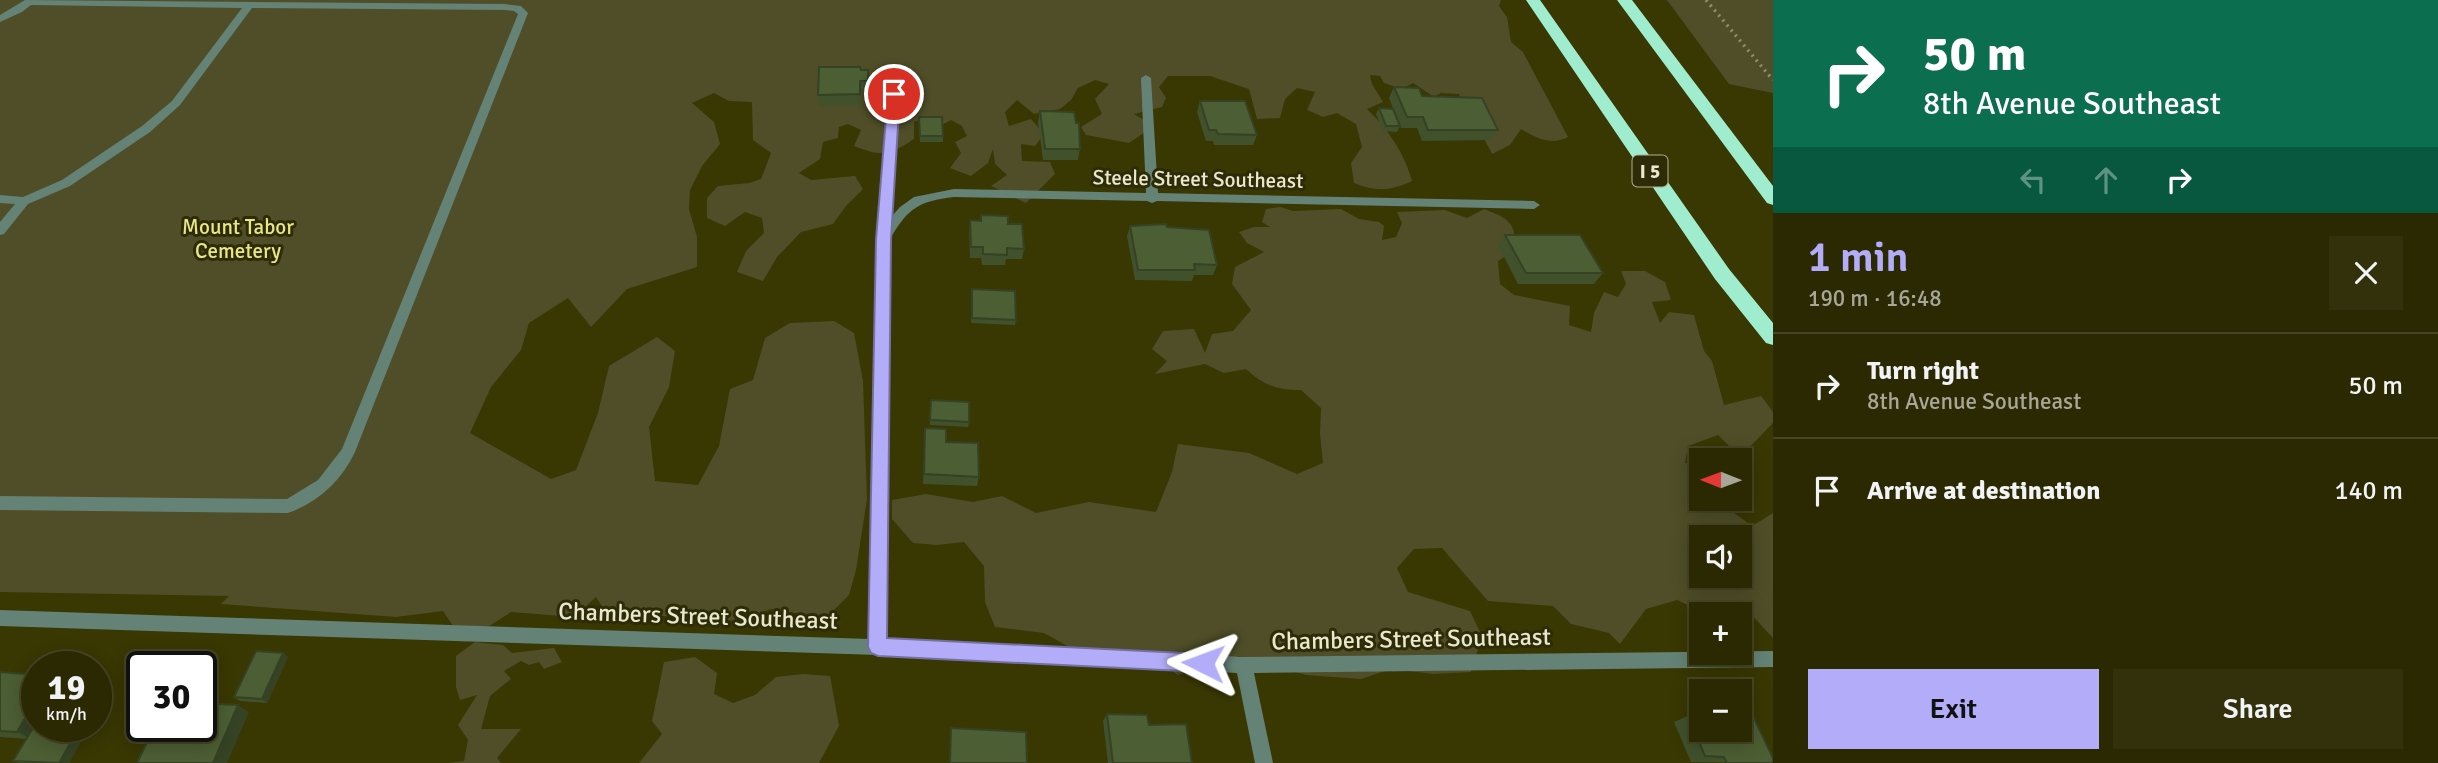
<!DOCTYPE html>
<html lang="en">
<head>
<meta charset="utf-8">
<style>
	body { margin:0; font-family:Signika,sans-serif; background:#33310c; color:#f1f3f6; height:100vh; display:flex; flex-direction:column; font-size:26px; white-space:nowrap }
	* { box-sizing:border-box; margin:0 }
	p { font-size:23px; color:#a6a699 }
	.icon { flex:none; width:38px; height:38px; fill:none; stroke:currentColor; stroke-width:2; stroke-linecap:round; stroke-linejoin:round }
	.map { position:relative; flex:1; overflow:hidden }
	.panel { display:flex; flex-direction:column; background:#2b2902; width:665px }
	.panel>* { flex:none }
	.banner { background:#0b6e4f; color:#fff; overflow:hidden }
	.needle { width:46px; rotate:271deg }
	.fabs { position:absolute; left:1689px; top:448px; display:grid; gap:14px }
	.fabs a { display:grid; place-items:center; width:63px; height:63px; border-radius:0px; background:#2b2902; box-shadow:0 4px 18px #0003,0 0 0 2px #474524; font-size:35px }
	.speed { position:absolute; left:21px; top:651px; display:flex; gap:14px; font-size:35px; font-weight:700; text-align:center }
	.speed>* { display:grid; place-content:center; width:91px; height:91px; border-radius:50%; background:#2b2902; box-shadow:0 4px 18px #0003,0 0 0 2px #474524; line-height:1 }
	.speed small { font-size:18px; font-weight:400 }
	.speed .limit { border:4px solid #111; border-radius:10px; background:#fff; color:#111 }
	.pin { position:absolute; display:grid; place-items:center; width:60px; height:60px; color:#fff; margin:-30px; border:4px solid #fff; border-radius:50%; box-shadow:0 2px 7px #0007 }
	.me { position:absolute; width:77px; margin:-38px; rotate:273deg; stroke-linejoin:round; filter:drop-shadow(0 0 5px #0008) }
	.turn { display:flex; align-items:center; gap:24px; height:147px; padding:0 35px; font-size:32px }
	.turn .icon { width:91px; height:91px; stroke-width:2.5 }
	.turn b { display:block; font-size:49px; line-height:60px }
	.lanes { display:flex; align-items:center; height:66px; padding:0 35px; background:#0003; justify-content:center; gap:35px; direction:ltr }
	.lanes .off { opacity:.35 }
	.round { display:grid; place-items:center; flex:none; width:74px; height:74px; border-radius:0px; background:#33310c }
	.summary { display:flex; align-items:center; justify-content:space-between; height:119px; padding:0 35px }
	h1 { font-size:42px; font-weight:600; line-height:52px; color:#b3adf9 }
	.button { display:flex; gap:14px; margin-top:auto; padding:14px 35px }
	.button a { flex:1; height:80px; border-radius:0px; background:#b3adf9; color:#111; font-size:28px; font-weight:600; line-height:80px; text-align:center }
	.button a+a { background:#33310c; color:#f1f3f6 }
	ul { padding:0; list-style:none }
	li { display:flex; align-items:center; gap:21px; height:105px; padding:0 35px; border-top:2px solid #474524 }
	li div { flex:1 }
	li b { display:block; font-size:26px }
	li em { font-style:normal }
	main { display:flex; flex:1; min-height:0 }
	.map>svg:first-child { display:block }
	.green { fill:#4f4e28; fill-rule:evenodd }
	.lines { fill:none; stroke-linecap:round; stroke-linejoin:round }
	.path { stroke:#8f8e66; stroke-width:3.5; stroke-dasharray:2 4.5; stroke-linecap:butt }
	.lane { fill:#648275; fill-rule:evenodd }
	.street { fill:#648275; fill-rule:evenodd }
	.highway { fill:#9fedce; fill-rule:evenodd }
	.wall { fill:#41512c }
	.shaded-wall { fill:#354224 }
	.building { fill:#4c5e33; stroke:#354224; stroke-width:2 }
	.route { fill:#b3adf9; stroke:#7470a2; stroke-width:2 }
	.labels { text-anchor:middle; stroke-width:6; stroke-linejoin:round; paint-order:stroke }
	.shield { fill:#2e2c06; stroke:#b0b092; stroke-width:2 }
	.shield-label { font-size:19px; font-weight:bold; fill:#e7e8ce }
	.street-label { font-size:21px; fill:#e7e8ce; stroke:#2e2c06 }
	.park-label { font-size:21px; fill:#e8e686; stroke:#2e2c06 }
	.near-street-label { font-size:24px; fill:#e7e8ce; stroke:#2e2c06 }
</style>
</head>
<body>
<main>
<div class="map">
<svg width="1773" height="763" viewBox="0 0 1773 763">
	<rect width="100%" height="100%" fill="#393702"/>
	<g class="green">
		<path d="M0,0H1501L1499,6L1507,17L1511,42L1523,52L1568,137C1551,146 1536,138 1521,129L1510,145L1492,154C1483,133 1465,115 1459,94L1441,93L1434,97L1413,83L1402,89L1384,83L1380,76L1370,75L1372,84L1383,102L1367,109C1388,129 1404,152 1412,181C1391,191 1376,192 1354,183L1351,163L1362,147L1356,124L1337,113L1323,117L1307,110L1315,92L1297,88L1285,99L1280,118L1257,119L1249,89L1210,76H1168L1159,87L1166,98L1162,107L1134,114L1154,126L1129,143L1086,135L1081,127L1102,114L1095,99L1109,84L1095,80L1078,88L1071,100L1060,109L1034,114L1017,100L1005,112L1009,126L1031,119L1044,134L1035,146L1021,144L1022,161L1050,162L1055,174L1026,203L991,186L1007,175L995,164L993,149L988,163L971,176L950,168L961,153L955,142L967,136L962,126L951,120L938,127L930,116L914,122V139C888,156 882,157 854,146L861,130L848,124L839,127L838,138L823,142L820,159L799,173L811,180L855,176L863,189L846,206L833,224L801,232L777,257L763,281L737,272L746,251L764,233L762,218L745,212L725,226L707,218V198L718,186L749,183L761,179L771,153L753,140L752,102L729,101L714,93L692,103L714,122L720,144L702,166L690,190L689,209L697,237V267L627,289L591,327L568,298L529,323L521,350L491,387L470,433L551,479L576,470L598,413L609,366L657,337L675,351L669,387L649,427L655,481L698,485L719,446L730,389L753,380L765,338L790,323L834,321L854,333L863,381L867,499L856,570L849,595L826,618L771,609L737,621L606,612L596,597L574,617L511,612L464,642L443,611L396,617L221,604L229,596L0,592Z"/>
		<polygon points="1667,0 1773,0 1773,93 1729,84"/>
		<path d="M1280,207L1293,211L1341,209L1359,219L1379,222L1384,226L1382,240L1396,237L1402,223L1397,212L1445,210L1467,218L1484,209C1508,218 1517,223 1515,250L1498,261L1500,284L1514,295L1570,306L1569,325L1591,332L1594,313L1604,292L1618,297L1626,284L1621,271H1645L1665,282L1671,300L1652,302L1660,323L1669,312L1694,315L1704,351L1712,361L1724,405L1761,396L1773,412V423L1740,457L1718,435L1688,446L1685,463L1701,467V499H1715L1752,526L1773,513V638L1748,611C1728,622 1698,610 1677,600L1646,609L1620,644L1609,633L1571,624L1553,606L1488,601L1442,548L1414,549L1397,568L1408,592L1470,611L1482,636L1471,672L1434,674L1391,669L1361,679L1306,675L1239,656L1178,675L1142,652L1105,667L1044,633L995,627L985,602L984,566L964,542L937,545L913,543L892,519V500L926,494L973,502L1002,496L1036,513L1089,502L1156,512L1172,472L1178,444L1249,453L1297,474L1323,463L1320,434L1321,408L1301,390C1277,390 1263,385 1246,369L1224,373L1205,364L1155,374L1167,361L1152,349L1163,331L1194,329L1205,353L1212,334L1233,331L1251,310L1232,284L1235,267L1264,252L1247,243L1239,232L1254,227H1270L1262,222L1266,209ZM1701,537H1740V576H1701Z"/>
		<polygon points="475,642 503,645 512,653 554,648 562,662 544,669 539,662 529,665 521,661 504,671 511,679 490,696 481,729 521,729 497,758 501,763 447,763 464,761 468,740 458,725 477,695 460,700 456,687 456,656"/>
		<polygon points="695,657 717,673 714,694 733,703 755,695 776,677 803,674 830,676 839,726 819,763 639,763 662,734 652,721 664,662"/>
	</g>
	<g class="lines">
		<polyline class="path" points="1706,0 1773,80"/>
		<path class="lane" d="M25,0L505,4L521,6L528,13L355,452C341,481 319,502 288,513L0,510V496L287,499L318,480L342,449L518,14L514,11L505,10L252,8L180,105L150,132L70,186L28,204L4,234L0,235V222L15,204L0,203V195L23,197L62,180L142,126L172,101L242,8L31,5L22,12L0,22V15Z"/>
		<path class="street" d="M1146,75L1151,78L1158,193L1534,201L1540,205L1534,209L1157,201L1152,203L1147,201L954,197C919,201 908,208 890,239L886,639L1244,657L1773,651V667L1254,673L1273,763H1255L1237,673L878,655L0,626V610L870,639L878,239L889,94L894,91L899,94L892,216L900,207L914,197L954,189L1146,193L1141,78Z"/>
		<g class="highway">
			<polygon points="1526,0 1540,0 1729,269 1773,323 1773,345 1766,343 1715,279"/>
			<polygon points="1617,0 1632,0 1773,186 1773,205 1767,203"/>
		</g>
	</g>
	<g class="wall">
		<polygon points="861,70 868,70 868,91 860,92 861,105 819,106 818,95"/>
		<polygon points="1394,87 1422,96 1498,130 1491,140 1422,141 1417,128 1401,128 1389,98"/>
		<polygon points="1200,101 1257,135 1253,145 1214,145 1213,141 1206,141 1197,112"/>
		<polygon points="1379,108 1400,126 1397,132 1383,131 1376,114"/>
		<polygon points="1040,111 1080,149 1078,160 1043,160 1038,122"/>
		<polygon points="919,123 943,136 943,142 920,142"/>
		<polygon points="970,220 1008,224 1024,249 1022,259 1006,259 1005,265 982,265 981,258 970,258 969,231"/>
		<polygon points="1130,226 1167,227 1217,265 1213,275 1194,275 1192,281 1135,280 1127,236"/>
		<polygon points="1505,235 1603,273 1594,284 1518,284 1498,245"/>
		<polygon points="972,294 1016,320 1015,325 971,323"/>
		<polygon points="931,400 969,422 968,427 930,425"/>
		<polygon points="925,428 946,442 979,477 977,486 923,484"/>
		<polygon points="288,657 267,703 240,701 234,697"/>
		<polygon points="0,672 37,726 89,726 69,763 19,763 13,761 26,739 0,737"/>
		<polygon points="1701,693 1701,730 1773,763 1691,762 1674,722 1688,716 1694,716 1687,701"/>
		<polygon points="1107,714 1149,725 1192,763 1108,763 1103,721"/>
	</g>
	<g class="shaded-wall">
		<polygon points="283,653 288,657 267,703 262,699"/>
		<polygon points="37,698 37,726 32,739 17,732"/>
		<polygon points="238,705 249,712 227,763 213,763"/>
		<polygon points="80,726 89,726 69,763 59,763"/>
	</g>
	<g class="building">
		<polygon points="819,67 860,67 861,70 868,70 868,81 860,81 860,94 818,95"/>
		<polygon points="1394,87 1419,88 1422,96 1482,98 1498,130 1428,130 1423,117 1407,117"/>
		<polygon points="1200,101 1245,101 1257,135 1218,134 1216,130 1209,130"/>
		<polygon points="1379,108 1393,109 1400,126 1386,126"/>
		<polygon points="1040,111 1074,112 1076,123 1079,123 1080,149 1045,149"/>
		<polygon points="919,117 942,117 943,136 920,136"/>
		<polygon points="981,215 1008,216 1008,224 1022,224 1024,249 1007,248 1007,255 983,254 983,247 971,247 970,220 981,221"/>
		<polygon points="1166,224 1167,227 1209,230 1217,265 1194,264 1195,270 1138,270 1130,226"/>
		<polygon points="1505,235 1580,235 1603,273 1526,273"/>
		<polygon points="972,289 1015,291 1016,320 972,318"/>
		<polygon points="931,400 969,402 969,422 930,420"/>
		<polygon points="925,428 946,429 946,442 978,443 979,477 924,474"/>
		<polygon points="256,651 283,653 262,699 234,697"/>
		<polygon points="0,672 37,675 37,698 17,732 0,731"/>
		<polygon points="1740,695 1743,695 1773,758 1773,763 1727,763 1724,757 1705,756 1688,716 1701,716 1701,730 1740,730"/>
		<polygon points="201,703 238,705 213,763 137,763 155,726 201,726"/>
		<polygon points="1107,714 1147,715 1149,725 1186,724 1192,763 1113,763"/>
		<polygon points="37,721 37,726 80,726 59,763 13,761"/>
		<polygon points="951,728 1026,732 1027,763 950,763"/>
	</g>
	<polygon class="route" points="894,90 900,94 891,239 887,638 1203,654 1210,656 1213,663 1210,670 1203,672 878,656 871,653 868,647 876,239 888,94"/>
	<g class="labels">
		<rect class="shield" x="1632.5" y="155.5" width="35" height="31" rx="5"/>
		<g class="shield-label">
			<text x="1650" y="178">I 5</text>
		</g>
		<g class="street-label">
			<text transform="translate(1198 179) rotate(1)" y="7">Steele Street Southeast</text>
		</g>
		<g class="park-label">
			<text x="238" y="234">Mount Tabor<tspan x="238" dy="24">Cemetery</tspan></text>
		</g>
		<g class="near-street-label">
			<text transform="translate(698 616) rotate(2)" y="8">Chambers Street Southeast</text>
			<text transform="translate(1411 639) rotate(-1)" y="8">Chambers Street Southeast</text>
		</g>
	</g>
</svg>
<div class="fabs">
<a><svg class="needle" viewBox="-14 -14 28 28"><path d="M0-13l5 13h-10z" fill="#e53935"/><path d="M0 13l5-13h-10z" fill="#a6a699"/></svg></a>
<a><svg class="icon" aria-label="sound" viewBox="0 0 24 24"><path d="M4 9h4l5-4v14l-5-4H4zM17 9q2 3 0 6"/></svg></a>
<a>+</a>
<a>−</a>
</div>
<div class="speed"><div>19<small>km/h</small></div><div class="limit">30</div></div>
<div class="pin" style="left:894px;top:94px;background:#d93025"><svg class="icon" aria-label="arrive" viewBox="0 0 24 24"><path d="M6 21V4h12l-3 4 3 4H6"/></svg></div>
<svg class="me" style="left:1203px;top:663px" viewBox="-20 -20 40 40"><path d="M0-17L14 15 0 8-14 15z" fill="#b3adf9" stroke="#fff" stroke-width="4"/></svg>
</div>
<section class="panel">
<div class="banner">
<div class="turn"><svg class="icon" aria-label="right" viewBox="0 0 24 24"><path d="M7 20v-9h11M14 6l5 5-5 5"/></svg><div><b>50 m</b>8th Avenue Southeast</div></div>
<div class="lanes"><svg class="icon off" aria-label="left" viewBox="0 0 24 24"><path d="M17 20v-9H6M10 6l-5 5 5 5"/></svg><svg class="icon off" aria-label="ahead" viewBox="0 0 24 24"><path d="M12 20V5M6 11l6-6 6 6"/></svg><svg class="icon" aria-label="right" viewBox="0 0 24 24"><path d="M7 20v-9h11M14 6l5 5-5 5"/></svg></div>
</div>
<div class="summary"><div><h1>1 min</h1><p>190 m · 16:48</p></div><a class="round"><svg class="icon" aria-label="close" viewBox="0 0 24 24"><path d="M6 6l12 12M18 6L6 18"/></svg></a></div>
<ul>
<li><svg class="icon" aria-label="right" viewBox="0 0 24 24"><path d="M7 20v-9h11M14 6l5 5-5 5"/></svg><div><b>Turn right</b><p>8th Avenue Southeast</p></div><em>50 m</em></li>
<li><svg class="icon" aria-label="arrive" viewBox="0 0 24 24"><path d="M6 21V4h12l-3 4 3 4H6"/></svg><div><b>Arrive at destination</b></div><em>140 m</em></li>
</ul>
<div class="button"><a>Exit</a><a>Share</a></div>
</section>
</main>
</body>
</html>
